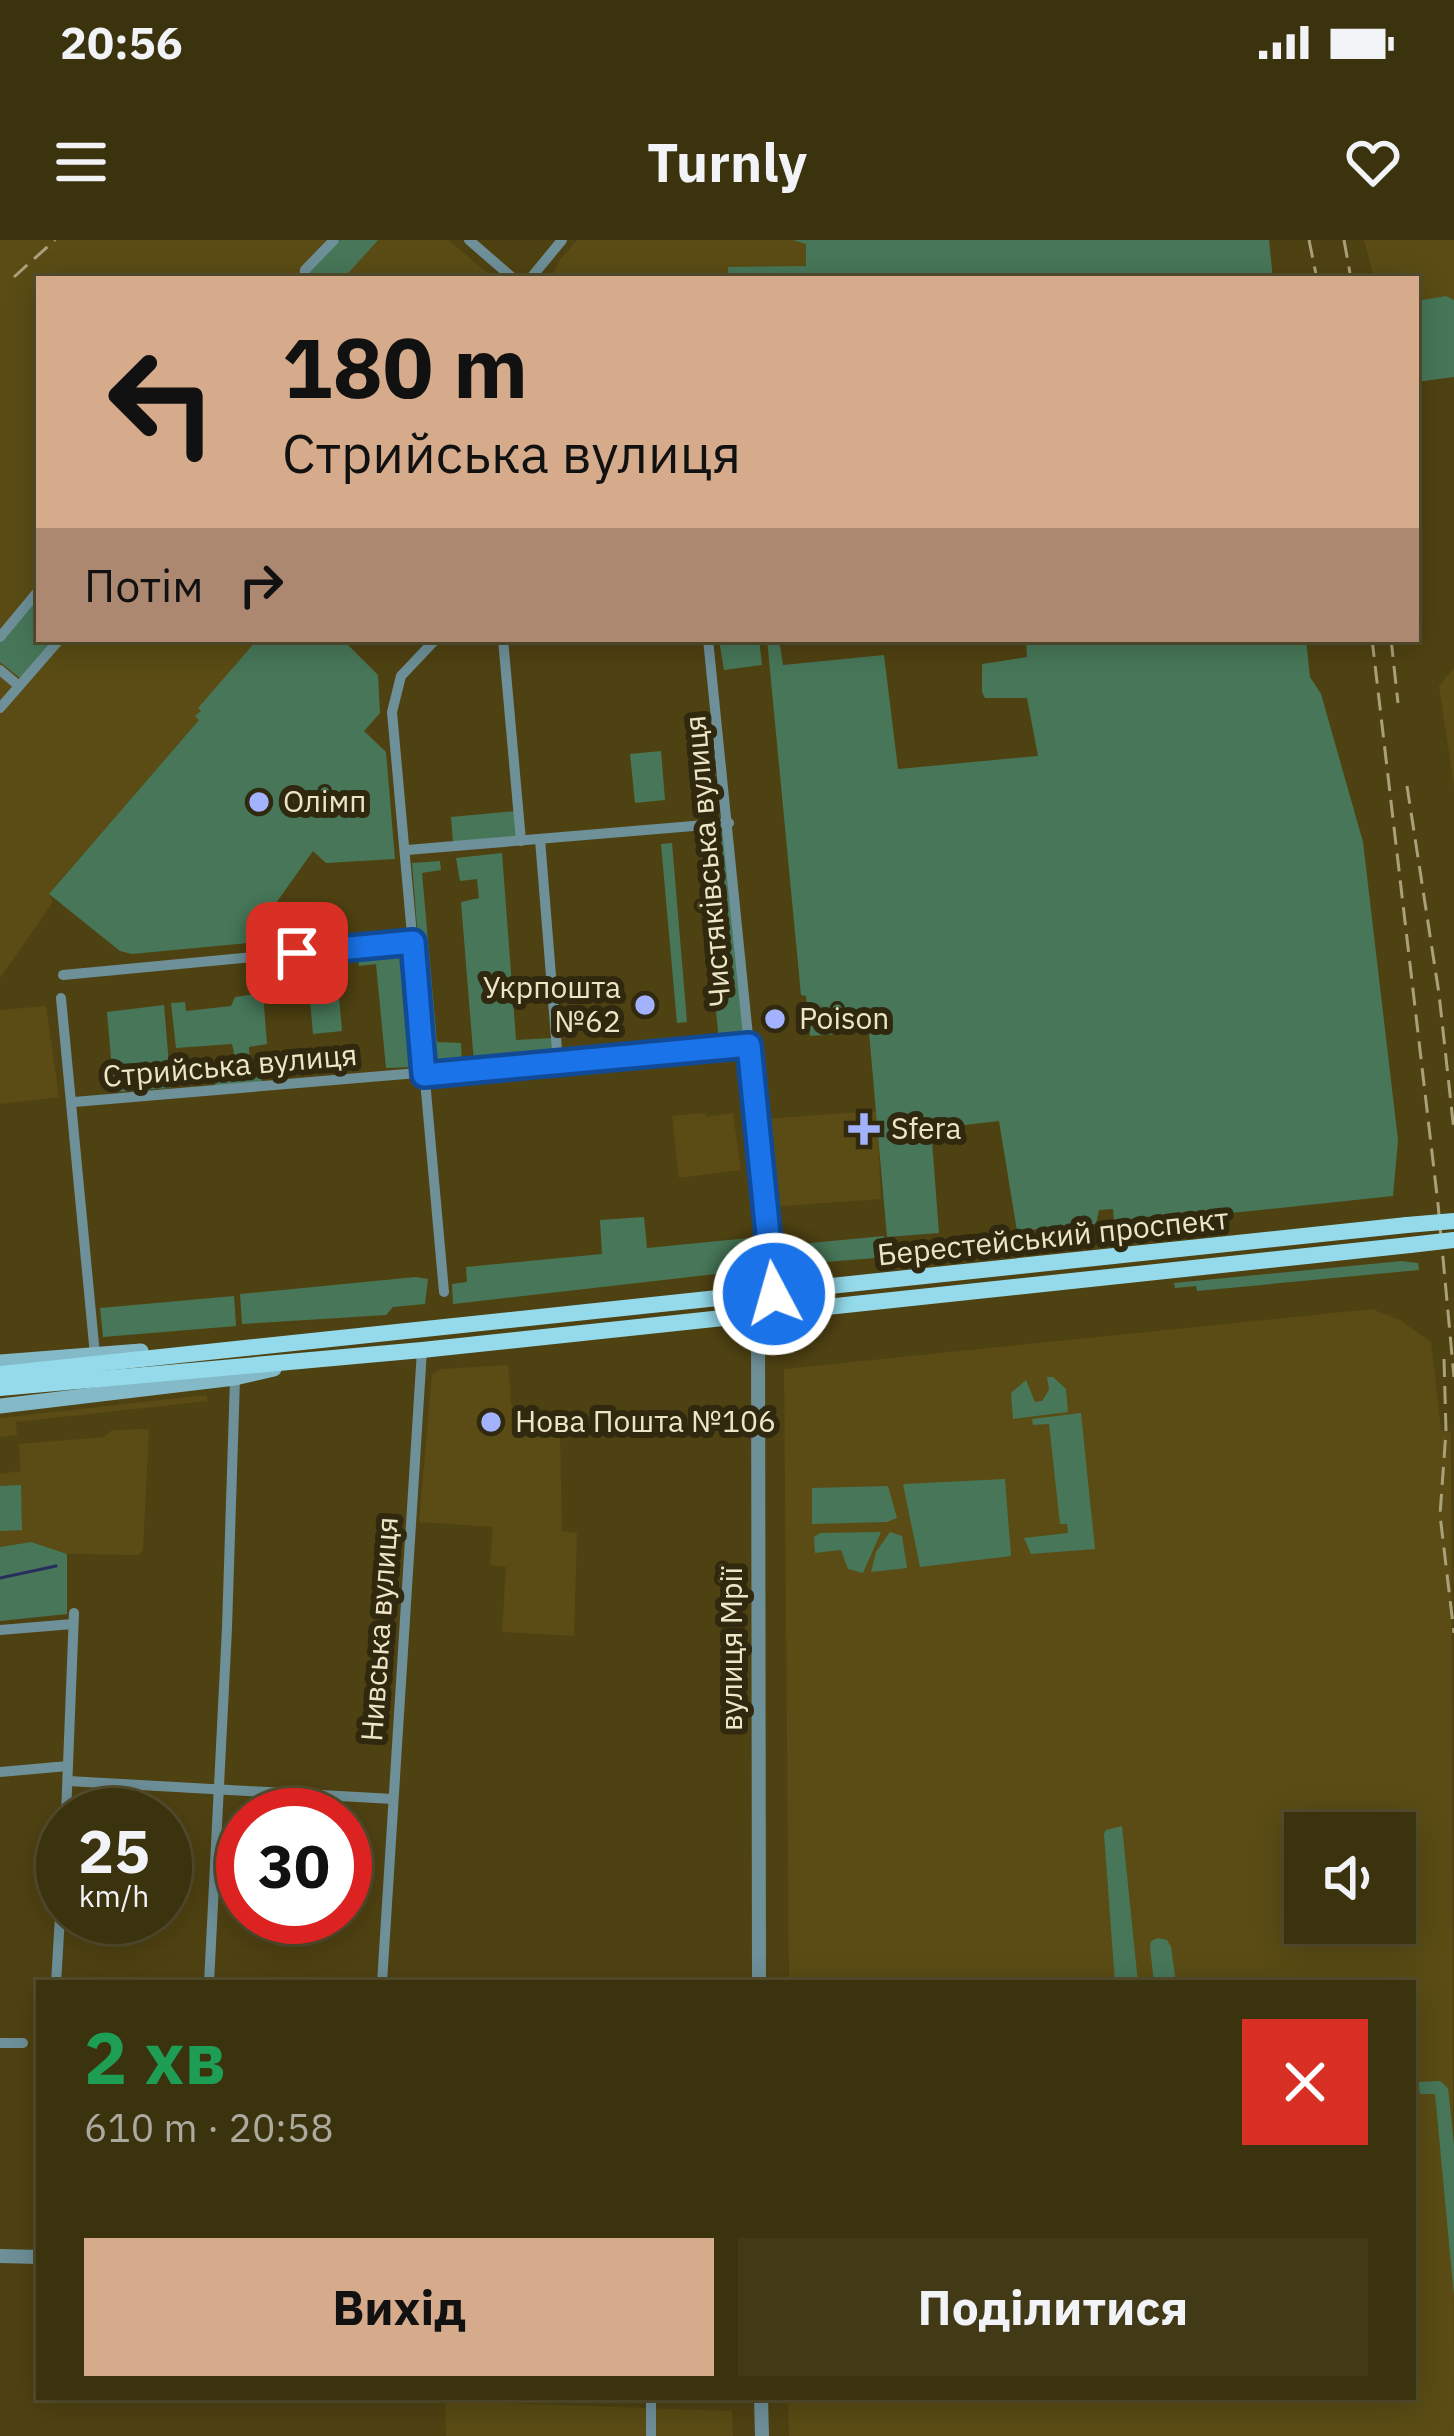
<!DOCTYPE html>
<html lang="uk">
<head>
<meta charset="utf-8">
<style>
	body { margin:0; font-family:"IBM Plex Sans",sans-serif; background:#423a17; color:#f1f3f6; height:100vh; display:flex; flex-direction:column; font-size:45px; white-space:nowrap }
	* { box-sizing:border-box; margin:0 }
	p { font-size:39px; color:#acaa9e }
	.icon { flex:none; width:66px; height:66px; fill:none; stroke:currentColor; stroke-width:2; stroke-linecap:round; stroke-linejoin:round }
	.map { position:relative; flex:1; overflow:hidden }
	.panel { position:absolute; left:36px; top:1740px; width:1380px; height:420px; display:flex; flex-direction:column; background:#3b320e; border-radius:0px; box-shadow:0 6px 30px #0003,0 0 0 3px #544d2e }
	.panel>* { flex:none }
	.banner { position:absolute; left:36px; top:36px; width:1383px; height:366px; border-radius:0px; box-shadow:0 6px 30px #0003,0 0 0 3px #544d2e; background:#d6ab8b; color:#111; overflow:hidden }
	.tools { position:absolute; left:1284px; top:1572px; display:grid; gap:24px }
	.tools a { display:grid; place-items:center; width:132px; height:132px; border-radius:0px; background:#3b320e; box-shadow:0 6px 30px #0003,0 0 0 3px #544d2e; font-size:60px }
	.speed { position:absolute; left:36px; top:1548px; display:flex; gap:24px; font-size:60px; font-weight:700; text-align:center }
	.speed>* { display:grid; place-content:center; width:156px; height:156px; border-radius:50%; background:#3b320e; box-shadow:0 6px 30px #0003,0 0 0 3px #544d2e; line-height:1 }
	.speed small { font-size:30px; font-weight:400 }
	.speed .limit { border:18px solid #d22; background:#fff; color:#111 }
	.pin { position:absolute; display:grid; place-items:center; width:102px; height:102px; color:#fff; margin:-51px; border-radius:24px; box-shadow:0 6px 18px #0006 }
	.me { position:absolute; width:132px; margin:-66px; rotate:354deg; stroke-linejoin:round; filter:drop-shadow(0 0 9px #0008) }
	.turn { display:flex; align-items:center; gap:42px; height:252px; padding:0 48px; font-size:54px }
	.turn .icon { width:156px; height:156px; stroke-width:2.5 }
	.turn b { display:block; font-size:84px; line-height:102px }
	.then { display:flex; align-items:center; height:114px; padding:0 48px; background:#0003; gap:24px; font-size:45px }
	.round { display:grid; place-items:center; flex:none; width:126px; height:126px; border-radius:0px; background:#423a17 }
	.summary { display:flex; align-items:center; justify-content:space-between; height:204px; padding:0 48px }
	h1 { font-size:72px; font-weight:700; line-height:90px; color:#1e9e55 }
	.primary-button { display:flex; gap:24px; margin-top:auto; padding:24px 48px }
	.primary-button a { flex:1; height:138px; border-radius:0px; background:#d6ab8b; color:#111; font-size:48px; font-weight:700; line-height:138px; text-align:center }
	.primary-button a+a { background:#423a17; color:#f1f3f6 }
	.status { display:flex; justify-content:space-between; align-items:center; height:84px; padding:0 60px; background:#3b320e; direction:ltr }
	.status svg { height:33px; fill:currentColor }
	header { display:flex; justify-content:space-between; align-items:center; height:156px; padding:0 48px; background:#3b320e; font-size:54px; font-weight:700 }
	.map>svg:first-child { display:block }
	.built { fill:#5a4c14; fill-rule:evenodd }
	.green { fill:#477758 }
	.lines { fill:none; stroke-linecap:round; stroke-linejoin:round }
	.stream { stroke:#272e5f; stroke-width:3 }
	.minor { stroke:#6e9098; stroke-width:10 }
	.tertiary { stroke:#6e9098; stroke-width:14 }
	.secondary { stroke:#84bac7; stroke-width:15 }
	.primary { stroke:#94daeb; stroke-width:16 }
	.rail { stroke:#aaa079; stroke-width:3; stroke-dasharray:18 9; stroke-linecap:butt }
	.primary-bridge { stroke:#94daeb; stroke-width:16 }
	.route-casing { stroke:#114b97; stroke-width:30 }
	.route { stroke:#1a73e8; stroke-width:21 }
	.poi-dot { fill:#a2b2fd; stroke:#30290f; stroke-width:4.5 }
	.labels { text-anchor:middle; stroke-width:12; stroke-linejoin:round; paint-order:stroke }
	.poi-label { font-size:30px; fill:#ede5c6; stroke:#30290f; text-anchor:start }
	.street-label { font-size:30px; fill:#ede5c6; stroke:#30290f }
</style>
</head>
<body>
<div class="status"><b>20:56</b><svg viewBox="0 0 49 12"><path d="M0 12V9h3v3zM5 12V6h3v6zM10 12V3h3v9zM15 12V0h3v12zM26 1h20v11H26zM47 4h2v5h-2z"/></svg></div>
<header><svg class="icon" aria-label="menu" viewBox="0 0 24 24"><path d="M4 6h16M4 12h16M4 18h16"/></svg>Turnly<svg class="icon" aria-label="heart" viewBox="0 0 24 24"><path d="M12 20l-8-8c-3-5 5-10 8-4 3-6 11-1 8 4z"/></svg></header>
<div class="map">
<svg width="1454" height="2196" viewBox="0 0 1454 2196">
	<rect width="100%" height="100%" fill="#4f4212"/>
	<g class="built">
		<polygon points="0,0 448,0 495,39 39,39 39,399 258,399 201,471 199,480 49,654 53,662 0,738"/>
		<polygon points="577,0 836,0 815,39 551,39 559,21"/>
		<polygon points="1364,0 1454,0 1454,60 1446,56 1416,61 1416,39 1374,39"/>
		<polygon points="1454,428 1454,546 1439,446"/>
		<polygon points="46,766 59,857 0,864 0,770"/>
		<polygon points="877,871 881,959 769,967 761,879"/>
		<polygon points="705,873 706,877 733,873 741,930 679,938 672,876"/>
		<path d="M1372,1069L1400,1080L1431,1102L1441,1190L1451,1192L1454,2196H789L788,2157H1413V1743H789L784,1129ZM1305,1593H1395V1683H1305Z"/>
		<polygon points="508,1125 511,1162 522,1197 560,1195 562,1291 577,1293 574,1396 502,1392 506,1327 490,1325 493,1287 419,1282 432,1134 441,1129"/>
		<polygon points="206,1155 208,1161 16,1182 17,1195 0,1197 0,1178"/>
		<polygon points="149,1189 143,1310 139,1315 67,1314 31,1302 0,1307 0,1234 21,1231 19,1204 104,1197 112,1190"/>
		<polygon points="445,2161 732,2171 733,2196 446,2196"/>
	</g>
	<g class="green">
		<polygon points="340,0 378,0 343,39 307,39 308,33"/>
		<polygon points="793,0 1269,0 1273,39 728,39 728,27 806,26 806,4"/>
		<polygon points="1446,56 1454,60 1454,137 1416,142 1416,61"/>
		<polygon points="39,357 39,399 54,399 20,438 0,422 0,403"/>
		<polygon points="258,399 342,399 378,435 380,473 364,491 386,512 395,619 326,623 313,611 276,663 280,700 132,714 120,711 49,654 199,480 195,476 201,471 198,468"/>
		<polygon points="759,399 762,425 724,430 719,400"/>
		<polygon points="767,399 779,399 783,425 884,415 898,529 1038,516 1027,458 985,458 982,452 982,424 1027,417 1026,399 1306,399 1310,437 1321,454 1363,602 1398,900 1393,956 1202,976 1194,971 1114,981 1113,969 1099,970 1096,984 1017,991 999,881 931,889 939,993 887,997 869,792 810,796 806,756 801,755"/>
		<polygon points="661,511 665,560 635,563 630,514"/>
		<polygon points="516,571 518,598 453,603 451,577"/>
		<polygon points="724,590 744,800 719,802 699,591"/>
		<polygon points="672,603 687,782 677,783 661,604"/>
		<polygon points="502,613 516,800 552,798 554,815 474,823 461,662 479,658 477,639 460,641 456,618"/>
		<polygon points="440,621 441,630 422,633 437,802 461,803 462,824 428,826 412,623"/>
		<polygon points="402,707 416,827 386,828 376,724 359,726 357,718 285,725 284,718"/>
		<polygon points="263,753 267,804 249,807 250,832 261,832 262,843 215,847 215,834 238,832 232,804 176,808 171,763 185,762 186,771 231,766 235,757"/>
		<polygon points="339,757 342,791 313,794 310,760"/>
		<polygon points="164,765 171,848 114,852 107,772"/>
		<polygon points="644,977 647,1008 749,998 751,1030 453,1064 452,1044 467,1042 466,1027 602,1014 600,980"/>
		<polygon points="884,996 887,1017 790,1025 789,1005"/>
		<polygon points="1402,1021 1418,1023 1419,1030 1197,1051 1196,1046 1175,1048 1174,1043"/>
		<polygon points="416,1037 428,1039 425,1064 393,1067 386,1075 242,1084 240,1054"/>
		<polygon points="234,1056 236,1086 103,1097 100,1068"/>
		<polygon points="1047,1137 1053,1137 1066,1149 1068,1172 1013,1179 1011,1153 1026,1140 1035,1162 1042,1161 1049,1150"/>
		<polygon points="1081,1173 1095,1309 1031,1314 1024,1298 1068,1293 1067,1284 1060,1284 1049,1184 1033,1185 1032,1179"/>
		<polygon points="1005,1239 1011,1316 920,1327 903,1244"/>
		<polygon points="21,1245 22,1290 0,1291 0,1246"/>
		<polygon points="888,1246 897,1278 887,1282 812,1284 812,1248"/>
		<polygon points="881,1292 863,1333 848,1329 841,1310 815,1313 814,1297 820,1293"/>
		<polygon points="890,1292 902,1296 907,1328 871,1332 876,1312"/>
		<polygon points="31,1302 67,1314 67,1374 0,1381 0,1307"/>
		<polygon points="1122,1586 1138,1743 1115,1743 1104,1594 1106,1590"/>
		<polygon points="1158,1698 1167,1700 1171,1707 1176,1743 1154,1743 1150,1707 1151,1701"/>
		<polygon points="1440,1841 1448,1848 1454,1905 1454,2056 1435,1854 1420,1854 1418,1842"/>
	</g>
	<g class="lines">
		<polyline class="stream" points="0,1338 56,1326"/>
		<g class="minor">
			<polyline points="469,0 514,39"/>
			<polyline points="304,39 305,30 334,0"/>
			<polyline points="530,39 562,0"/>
			<polyline points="0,397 39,350"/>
			<polyline points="436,399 401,436 392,472 444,1052"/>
			<polyline points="503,399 521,601"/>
			<polyline points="708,399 774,1054"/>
			<polyline points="0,430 19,446"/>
			<polyline points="0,468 60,399"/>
			<polyline points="540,599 558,823"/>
			<polyline points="407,610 729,583"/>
			<polyline points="63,735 413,702"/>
			<polyline points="61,758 95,1115"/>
			<polyline points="74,862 749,805"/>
			<polyline points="0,1390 73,1384"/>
			<polyline points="0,1532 68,1526"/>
			<polyline points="68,1541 393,1559"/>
			<polyline points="66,1575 74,1373"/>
			<polyline points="56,1743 63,1627"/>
			<polyline points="209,1743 227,1388 235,1138"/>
			<polyline points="382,1743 422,1110"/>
			<polyline points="0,1803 23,1803"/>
			<polyline points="651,2196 651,2157"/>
		</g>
		<g class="tertiary">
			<polyline points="758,1074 759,1743"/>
			<polyline points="0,2016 39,2017"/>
			<polyline points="761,2157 762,2196"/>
		</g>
		<g class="secondary">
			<polyline points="0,1122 141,1111"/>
			<polyline points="0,1166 235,1138 274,1129"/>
		</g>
		<g class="primary">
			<polyline points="0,1134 1407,985"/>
			<polyline points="0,1148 422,1110 1410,1005"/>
		</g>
		<g class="rail">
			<polyline points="1309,0 1317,39"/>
			<polyline points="1344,0 1351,39"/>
			<polyline points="14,37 55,0"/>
			<polyline points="1372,399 1438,964 1454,1137"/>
			<polyline points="1391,399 1398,463"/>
			<polyline points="1407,546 1439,754 1454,891"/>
			<polyline points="1444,1119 1446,1191 1440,1275 1454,1393"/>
		</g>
		<g class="primary-bridge">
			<polyline points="1407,985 1454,981"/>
			<polyline points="1410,1005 1454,1000"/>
		</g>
	</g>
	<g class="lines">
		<g class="route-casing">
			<polyline id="route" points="297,713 413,702 424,835 749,805 774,1054"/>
		</g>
		<use href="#route" class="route"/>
	</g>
	<g class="poi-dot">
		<circle cx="259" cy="562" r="12"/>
		<circle cx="645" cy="765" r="12"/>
		<circle cx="775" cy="779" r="12"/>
		<path d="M858 871h12v12h12v12h-12v12h-12v-12h-12v-12h12z"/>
		<circle cx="491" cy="1182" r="12"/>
	</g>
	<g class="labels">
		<g class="poi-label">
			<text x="283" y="572">Олімп</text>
			<text x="621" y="758" text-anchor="end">Укрпошта<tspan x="621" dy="34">№62</tspan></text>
			<text x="799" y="789">Poison</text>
			<text x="891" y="899">Sfera</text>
			<text x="515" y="1192">Нова Пошта №106</text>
		</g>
		<g class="street-label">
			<text transform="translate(708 621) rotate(-95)" y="10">Чистяківська вулиця</text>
			<text transform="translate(230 826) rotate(-5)" y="10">Стрийська вулиця</text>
			<text transform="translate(1053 997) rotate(-6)" y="10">Берестейський проспект</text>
			<text transform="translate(380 1389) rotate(-86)" y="10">Нивська вулиця</text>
			<text transform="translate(732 1409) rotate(-90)" y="10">вулиця Мрії</text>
		</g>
	</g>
</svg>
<div class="tools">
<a><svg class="icon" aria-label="sound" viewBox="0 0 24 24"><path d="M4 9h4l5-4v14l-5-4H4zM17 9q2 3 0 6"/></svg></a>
</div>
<div class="speed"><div>25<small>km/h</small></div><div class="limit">30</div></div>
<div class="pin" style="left:297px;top:713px;background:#d93025"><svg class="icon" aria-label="arrive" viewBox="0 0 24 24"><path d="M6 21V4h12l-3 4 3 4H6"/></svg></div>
<svg class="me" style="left:774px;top:1054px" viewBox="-20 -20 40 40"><circle r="17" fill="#1a73e8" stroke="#fff" stroke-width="3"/><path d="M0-11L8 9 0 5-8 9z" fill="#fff"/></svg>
<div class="banner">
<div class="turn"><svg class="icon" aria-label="left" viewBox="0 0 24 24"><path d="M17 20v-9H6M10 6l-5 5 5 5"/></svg><div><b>180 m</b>Стрийська вулиця</div></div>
<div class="then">Потім<svg class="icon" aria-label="right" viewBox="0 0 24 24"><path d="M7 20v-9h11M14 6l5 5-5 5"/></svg></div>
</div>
<section class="panel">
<div class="summary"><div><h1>2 хв</h1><p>610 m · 20:58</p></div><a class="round" style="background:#d93025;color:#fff"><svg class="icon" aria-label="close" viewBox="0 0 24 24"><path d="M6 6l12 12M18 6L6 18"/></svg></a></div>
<div class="primary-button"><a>Вихід</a><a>Поділитися</a></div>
</section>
</div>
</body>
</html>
